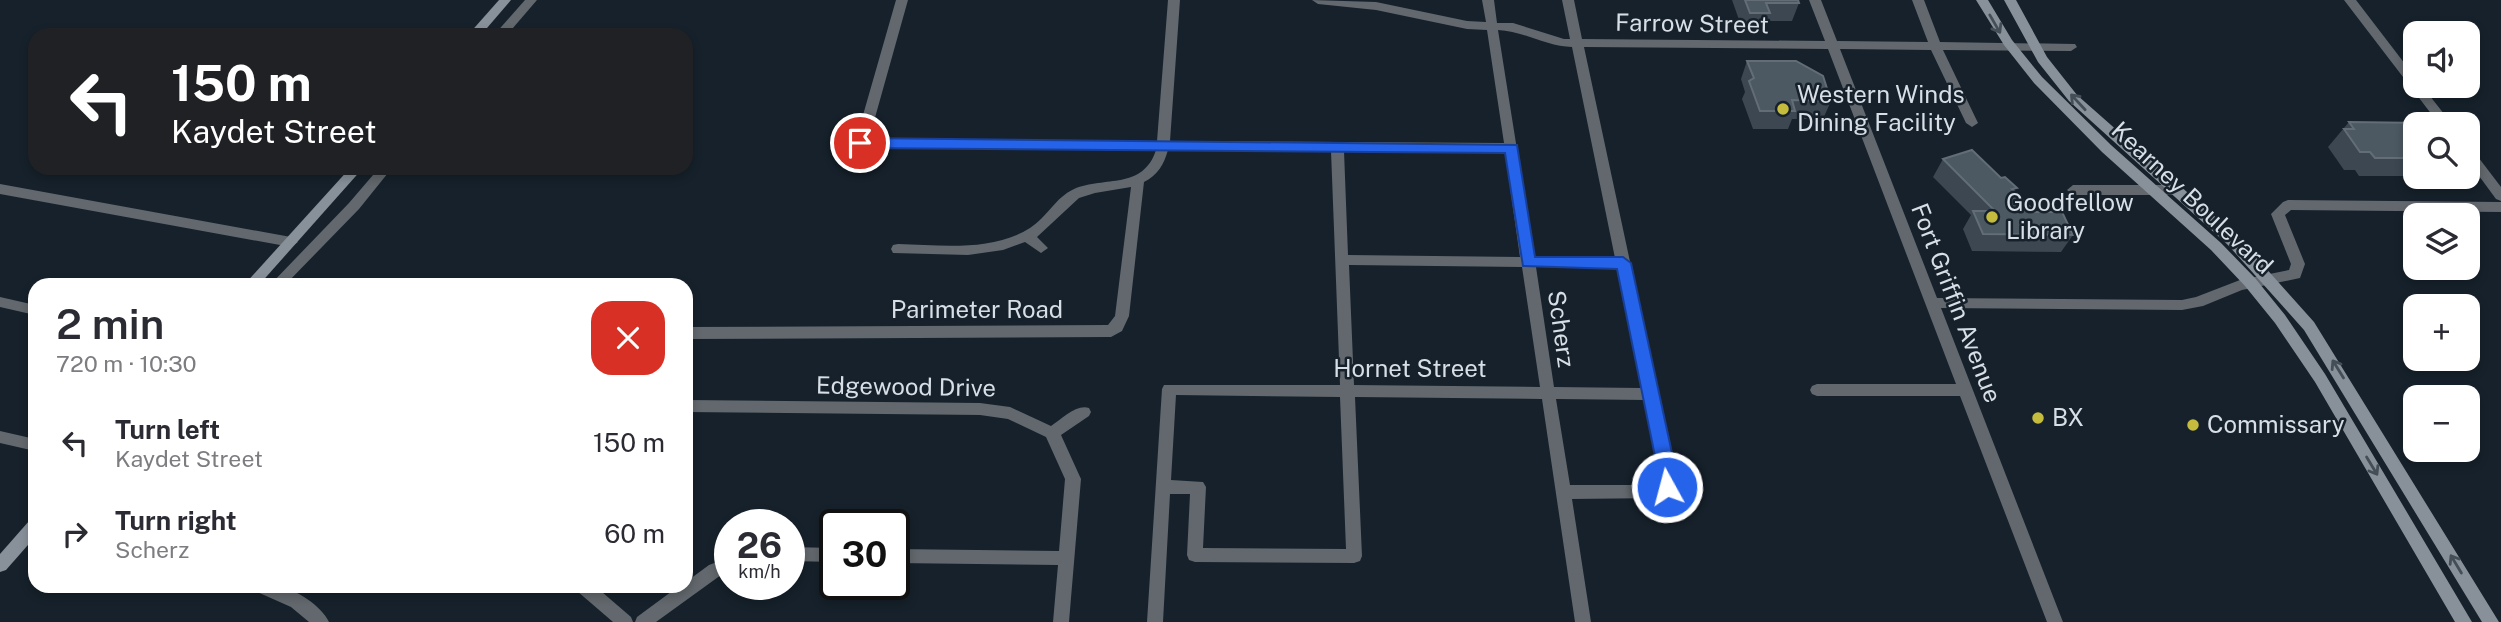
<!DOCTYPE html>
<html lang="en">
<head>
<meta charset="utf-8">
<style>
	body { margin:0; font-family:"Public Sans",sans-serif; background:#f7f7f7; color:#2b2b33; height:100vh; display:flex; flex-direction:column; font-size:26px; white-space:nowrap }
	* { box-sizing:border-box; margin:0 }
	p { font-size:23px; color:#7c7c81 }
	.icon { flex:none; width:38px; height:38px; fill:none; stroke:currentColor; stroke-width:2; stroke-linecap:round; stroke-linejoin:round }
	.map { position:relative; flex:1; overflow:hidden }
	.sheet { position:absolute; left:28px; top:278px; width:665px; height:315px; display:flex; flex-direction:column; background:#fff; border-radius:21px; box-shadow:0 4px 10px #0003 }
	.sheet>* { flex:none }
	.banner { position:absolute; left:28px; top:28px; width:665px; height:147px; border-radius:21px; box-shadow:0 4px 10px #0003; background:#202124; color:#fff; overflow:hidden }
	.tools { position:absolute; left:2403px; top:21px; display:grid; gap:14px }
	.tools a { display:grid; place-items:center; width:77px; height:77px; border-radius:14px; background:#fff; box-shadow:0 4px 10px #0003; font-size:35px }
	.speed { position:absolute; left:714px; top:509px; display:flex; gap:14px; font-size:35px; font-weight:700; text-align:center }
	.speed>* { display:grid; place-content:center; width:91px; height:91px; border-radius:50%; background:#fff; box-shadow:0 4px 10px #0003; line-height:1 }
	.speed small { font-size:18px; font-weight:400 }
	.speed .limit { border:4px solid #111; border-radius:10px; background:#fff; color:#111 }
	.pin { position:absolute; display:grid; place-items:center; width:60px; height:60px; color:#fff; margin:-30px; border:4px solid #fff; border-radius:50%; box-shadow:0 2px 7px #0007 }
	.me { position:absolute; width:77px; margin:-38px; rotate:353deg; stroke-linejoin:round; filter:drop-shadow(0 0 5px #0008) }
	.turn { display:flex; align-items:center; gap:24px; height:147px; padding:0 28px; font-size:32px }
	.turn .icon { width:91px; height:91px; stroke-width:2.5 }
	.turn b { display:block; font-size:49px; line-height:60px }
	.round { display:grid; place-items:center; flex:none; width:74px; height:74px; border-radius:21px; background:#f7f7f7 }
	.overview { display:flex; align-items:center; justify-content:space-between; height:119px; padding:0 28px }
	h1 { font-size:42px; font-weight:600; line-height:52px }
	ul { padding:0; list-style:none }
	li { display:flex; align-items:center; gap:21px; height:91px; padding:0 28px }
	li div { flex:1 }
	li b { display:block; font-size:26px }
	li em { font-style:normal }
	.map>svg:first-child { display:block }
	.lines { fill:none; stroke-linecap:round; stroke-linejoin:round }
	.street { fill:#62686d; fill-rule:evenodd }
	.secondary { fill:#88919a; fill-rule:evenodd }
	.wall { fill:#3c4752 }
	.building { fill:#4c5862; stroke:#626d76; stroke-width:2 }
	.oneway { stroke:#444e57 }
	.route { fill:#2563eb; stroke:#184099; stroke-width:2 }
	.poi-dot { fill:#c5bc3d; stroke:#16212b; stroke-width:2.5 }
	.labels { text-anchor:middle; stroke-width:5; stroke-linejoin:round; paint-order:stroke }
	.street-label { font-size:24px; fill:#d7dee5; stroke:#16212b }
	.poi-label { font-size:24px; fill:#d7dee5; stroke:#16212b; text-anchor:start }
</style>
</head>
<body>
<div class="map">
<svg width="2501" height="622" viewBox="0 0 2501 622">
	<rect width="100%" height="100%" fill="#16212b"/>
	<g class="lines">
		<g class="street">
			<polygon points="525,0 537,0 507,35 494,35"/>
			<path d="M896,0H908L869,139L1157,141L1168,0H1180L1170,141L1504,143L1487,30L1467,29L1376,10L1318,4L1312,0L1376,2L1467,21L1486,22L1482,0H1494L1497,23H1513L1564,39H1570L1562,0H1574L1582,39L1825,41L1809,0H1821L1837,41L1928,42L1912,0H1924L1940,42L2075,44L2077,47L2071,51L1943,50L1978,123L1972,127L1966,123L1931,50L1840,49L1937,298L2182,300L2196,297L2240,280L2289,270L2291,264L2271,214L2283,202L2288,200L2501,202V212L2291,210L2285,215L2305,264L2300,278L2242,290L2203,306L2182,310L1941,308L2063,622H2047L1960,396H1817L1812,394L1810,390L1812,386L1817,384H1956L1828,49L1584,47L1677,481L1668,496L1663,498L1572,499L1591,622H1575L1542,399L1355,397L1362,556L1360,561L1354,563L1195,562L1189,560L1187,555L1190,494H1170L1163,622H1147L1162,389L1164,385H1340L1331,151L1168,150C1164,164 1158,175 1144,182L1129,316L1122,331L1111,337L686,339V327L1108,325L1115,316L1131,187L1095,193L1079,198L1037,237L1048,248L1041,253L1025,242L1003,250L968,255L893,253L891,249L893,245L898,244C941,245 992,252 1030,228C1047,217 1056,197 1074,189C1105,176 1143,190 1156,150L857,146L855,143ZM1498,30C1524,31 1547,47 1572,47L1615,258L1534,257ZM1344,151L1505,152L1520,257L1348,255ZM1349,265L1522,267L1540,387L1354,385ZM1536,267L1617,268L1642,388L1554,387ZM1176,395L1340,397L1346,549L1203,548L1206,487L1203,482L1171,480ZM1556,399L1645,400L1661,480L1658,485H1570Z"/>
			<polygon points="2344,0 2356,0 2415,77 2415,86 2422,86 2452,124 2439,124"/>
			<polygon points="2468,148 2472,149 2501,187 2501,201 2496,199 2468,161"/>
			<polygon points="379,168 392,168 359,209 285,285 270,285 349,203"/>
			<polygon points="0,184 291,237 298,242 291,247 0,194"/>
			<polygon points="2073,185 2176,185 2182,190 2176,195 2073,195 2067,190"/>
			<polygon points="0,297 35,305 35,315 0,307"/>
			<path d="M686,400L980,403L1010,407L1051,426C1062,419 1076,404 1089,408L1091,412L1089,416L1061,435L1081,479L1069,622H1053L1058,565L894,563V549L1059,551L1065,479L1046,437L1008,419L980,415L686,412Z"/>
			<polygon points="0,431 35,439 35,451 0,443"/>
			<polygon points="789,547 835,548 835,562 789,561"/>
			<polygon points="730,557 730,571 721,575 656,622 635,622 637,617 679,586 686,586 686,582 709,565"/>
			<path d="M253,586C261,586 269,585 277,586C294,588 322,606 329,622H309L291,607L255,591Z"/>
			<polygon points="575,586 595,586 631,617 633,622 613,622 577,591"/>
		</g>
		<g class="secondary">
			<polygon points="499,0 511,0 481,35 468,35"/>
			<polygon points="1976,0 1988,0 2012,40 2042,77 2111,145 2221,243 2255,278 2285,315 2325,374 2472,622 2455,622 2315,382 2275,323 2245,286 2211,250 2102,152 2034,83 2004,45"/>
			<polygon points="2004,0 2016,0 2047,57 2077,95 2238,237 2314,322 2499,622 2482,622 2304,330 2228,245 2069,101 2038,62"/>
			<polygon points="350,168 363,168 259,285 244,285"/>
			<polygon points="35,519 35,537 6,570 0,572 0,554 29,521"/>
		</g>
	</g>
	<g class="wall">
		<polygon points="1732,0 1798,0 1799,3 1792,21 1767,21 1763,31 1743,31"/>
		<polygon points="1747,61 1831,101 1823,119 1792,119 1788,129 1753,129 1742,99 1745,92 1741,79"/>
		<polygon points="2349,122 2415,124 2415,176 2359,176 2355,170 2344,170 2328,147"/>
		<polygon points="1943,159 2015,192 2035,212 2073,235 2061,252 1972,251 1963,229 1971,215 1933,177"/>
	</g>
	<g class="building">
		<polygon points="1745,0 1798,0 1799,3 1766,3 1770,13 1750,13"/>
		<polygon points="1747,61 1796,61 1823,76 1831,101 1792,100 1795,111 1760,111 1749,81 1754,78"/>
		<polygon points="2349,122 2424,123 2425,124 2415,124 2415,158 2375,158 2370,152 2360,152 2344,129 2354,129"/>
		<polygon points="1972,150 2001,178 2005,177 2017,188 2012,189 2035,212 2062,212 2073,235 1983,234 1973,211 1995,211 1943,159"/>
	</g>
	<defs><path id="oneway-shaft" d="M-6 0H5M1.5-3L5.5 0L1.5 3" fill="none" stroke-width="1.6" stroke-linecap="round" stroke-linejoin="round" transform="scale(1.75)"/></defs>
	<g class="oneway">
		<use href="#oneway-shaft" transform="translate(1995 24) rotate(60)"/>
		<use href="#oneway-shaft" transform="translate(2078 102) rotate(-133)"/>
		<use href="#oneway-shaft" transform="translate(2338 369) rotate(-122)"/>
		<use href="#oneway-shaft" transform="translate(2372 466) rotate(59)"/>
		<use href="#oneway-shaft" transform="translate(2456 564) rotate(-121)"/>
	</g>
	<polygon class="route" points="860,138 1517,145 1535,257 1623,257 1631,263 1678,481 1673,492 1667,494 1661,492 1658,487 1660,481 1617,269 1523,266 1505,153 860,148 853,143"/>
	<g class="poi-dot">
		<circle cx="1783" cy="109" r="7"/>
		<circle cx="1992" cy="217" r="7"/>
		<circle cx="2038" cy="418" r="7"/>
		<circle cx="2193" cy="425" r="7"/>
	</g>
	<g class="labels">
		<g class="street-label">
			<text transform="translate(1692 24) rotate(1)" y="8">Farrow Street</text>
			<text transform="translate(2192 198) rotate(43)" y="8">Kearney Boulevard</text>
			<text transform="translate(1956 303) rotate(69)" y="8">Fort Griffin Avenue</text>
			<text x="977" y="318">Parimeter Road</text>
			<text transform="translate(1561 329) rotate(82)" y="8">Scherz</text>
			<text x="1410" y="377">Hornet Street</text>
			<text transform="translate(906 387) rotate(1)" y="8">Edgewood Drive</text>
		</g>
		<g class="poi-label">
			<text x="1797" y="103">Western Winds<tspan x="1797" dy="28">Dining Facility</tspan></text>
			<text x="2006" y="211">Goodfellow<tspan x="2006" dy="28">Library</tspan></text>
			<text x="2052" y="426">BX</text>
			<text x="2207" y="433">Commissary</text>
		</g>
	</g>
</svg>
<div class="tools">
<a><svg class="icon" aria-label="sound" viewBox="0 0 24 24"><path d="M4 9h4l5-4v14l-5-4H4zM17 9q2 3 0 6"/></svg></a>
<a><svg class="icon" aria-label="search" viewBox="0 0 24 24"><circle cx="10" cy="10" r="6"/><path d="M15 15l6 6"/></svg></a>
<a><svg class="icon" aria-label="layers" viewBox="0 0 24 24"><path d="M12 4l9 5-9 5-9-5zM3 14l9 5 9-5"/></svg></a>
<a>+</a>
<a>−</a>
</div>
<div class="speed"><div>26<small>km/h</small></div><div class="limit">30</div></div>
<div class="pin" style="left:860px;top:143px;background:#d93025"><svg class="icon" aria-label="arrive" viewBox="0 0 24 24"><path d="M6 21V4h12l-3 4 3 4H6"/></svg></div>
<svg class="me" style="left:1667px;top:487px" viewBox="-20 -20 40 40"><circle r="17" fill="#2563eb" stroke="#fff" stroke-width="3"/><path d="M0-11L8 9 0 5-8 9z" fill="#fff"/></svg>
<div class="banner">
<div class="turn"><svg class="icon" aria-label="left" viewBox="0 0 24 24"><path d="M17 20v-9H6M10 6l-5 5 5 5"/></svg><div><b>150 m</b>Kaydet Street</div></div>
</div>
<section class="sheet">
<div class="overview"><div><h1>2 min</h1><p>720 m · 10:30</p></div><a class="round" style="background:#d93025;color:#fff"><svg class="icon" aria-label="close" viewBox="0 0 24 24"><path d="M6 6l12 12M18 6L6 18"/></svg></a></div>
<ul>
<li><svg class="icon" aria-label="left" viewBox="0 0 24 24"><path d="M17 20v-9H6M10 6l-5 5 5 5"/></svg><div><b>Turn left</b><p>Kaydet Street</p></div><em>150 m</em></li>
<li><svg class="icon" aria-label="right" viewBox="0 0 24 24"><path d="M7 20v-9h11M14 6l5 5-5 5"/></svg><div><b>Turn right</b><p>Scherz</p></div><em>60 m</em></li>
</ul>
</section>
</div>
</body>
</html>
